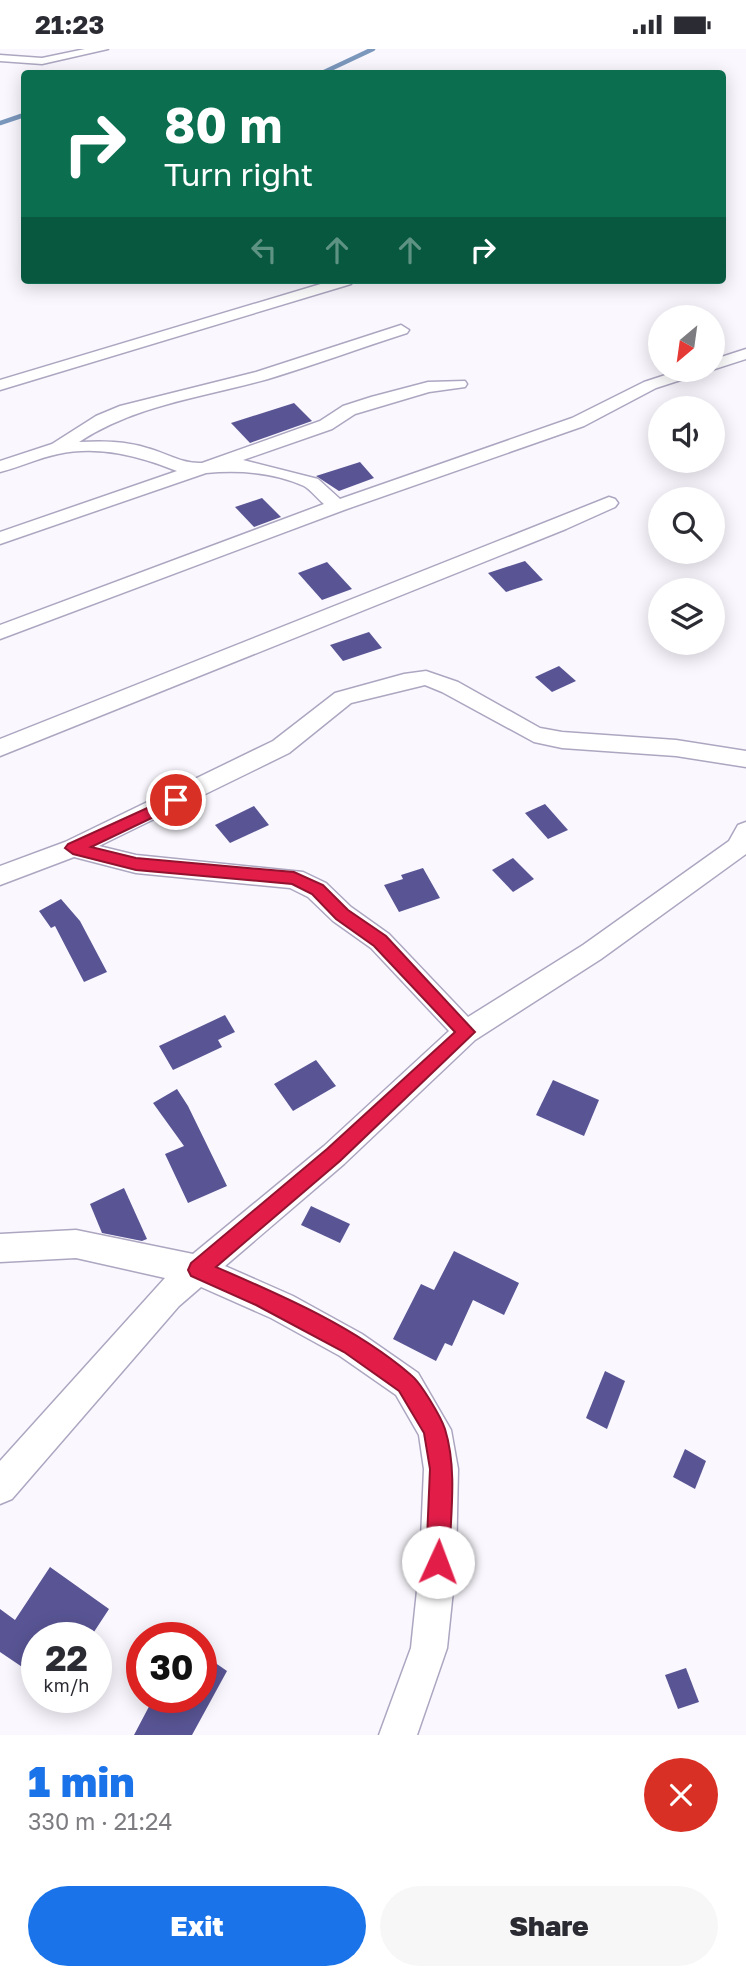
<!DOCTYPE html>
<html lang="en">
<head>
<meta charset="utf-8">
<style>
	body { margin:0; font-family:"Golos Text",sans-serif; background:#f7f7f7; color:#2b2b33; height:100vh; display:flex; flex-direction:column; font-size:26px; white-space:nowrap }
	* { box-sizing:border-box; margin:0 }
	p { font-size:23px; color:#7c7c81 }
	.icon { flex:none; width:38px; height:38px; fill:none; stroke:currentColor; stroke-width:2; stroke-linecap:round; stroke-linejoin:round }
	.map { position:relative; height:1686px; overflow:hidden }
	.side { display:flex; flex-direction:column; background:#fff; flex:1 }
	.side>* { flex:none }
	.guide { position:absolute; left:21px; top:21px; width:705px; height:214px; border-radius:7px; box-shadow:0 4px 18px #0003; background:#0b6e4f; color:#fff; overflow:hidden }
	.needle { width:46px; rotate:209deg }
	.controls { position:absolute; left:648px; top:256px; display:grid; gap:14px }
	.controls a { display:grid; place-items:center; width:77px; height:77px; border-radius:50%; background:#fff; box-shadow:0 4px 18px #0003; font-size:35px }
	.speed { position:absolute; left:21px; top:1573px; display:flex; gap:14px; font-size:35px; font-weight:700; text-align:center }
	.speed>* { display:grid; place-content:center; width:91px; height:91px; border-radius:50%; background:#fff; box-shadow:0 4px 18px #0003; line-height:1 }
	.speed small { font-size:18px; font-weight:400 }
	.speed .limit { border:10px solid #d22; background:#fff; color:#111 }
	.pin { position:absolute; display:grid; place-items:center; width:60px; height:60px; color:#fff; margin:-30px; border:4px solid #fff; border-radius:50%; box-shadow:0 2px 7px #0007 }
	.me { position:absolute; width:77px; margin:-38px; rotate:2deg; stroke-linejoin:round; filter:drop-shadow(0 0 5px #0008) }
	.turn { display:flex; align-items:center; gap:24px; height:147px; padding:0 28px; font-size:32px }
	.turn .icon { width:91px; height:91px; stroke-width:2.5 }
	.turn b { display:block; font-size:49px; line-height:60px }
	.lanes { display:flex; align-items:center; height:66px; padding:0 28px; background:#0003; justify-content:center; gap:35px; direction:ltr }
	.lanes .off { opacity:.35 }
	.round { display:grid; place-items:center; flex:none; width:74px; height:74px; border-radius:37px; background:#f7f7f7 }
	.overview { display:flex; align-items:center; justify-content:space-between; height:119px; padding:0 28px }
	h1 { font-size:42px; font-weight:800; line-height:52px; color:#1a73e8 }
	.primary-button { display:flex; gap:14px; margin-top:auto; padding:14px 28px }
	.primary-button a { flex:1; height:80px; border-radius:42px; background:#1a73e8; color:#fff; font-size:28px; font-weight:800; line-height:80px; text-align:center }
	.primary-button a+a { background:#f7f7f7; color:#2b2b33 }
	.status { display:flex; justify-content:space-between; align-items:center; height:49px; padding:0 35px; background:#fff; direction:ltr }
	.status svg { height:19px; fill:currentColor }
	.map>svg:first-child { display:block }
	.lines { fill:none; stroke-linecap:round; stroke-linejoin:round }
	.stream { stroke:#7b97bc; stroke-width:4.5 }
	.building { fill:#595595 }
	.minor-casing { stroke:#ada6c1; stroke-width:3 }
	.minor { fill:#fff; fill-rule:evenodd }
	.route { fill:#e11d48; stroke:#92132f; stroke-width:2 }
</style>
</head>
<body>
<div class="status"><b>21:23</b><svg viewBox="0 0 49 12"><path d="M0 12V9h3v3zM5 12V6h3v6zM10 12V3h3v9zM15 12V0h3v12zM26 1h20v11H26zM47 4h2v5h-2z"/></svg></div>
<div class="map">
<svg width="746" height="1686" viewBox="0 0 746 1686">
	<rect width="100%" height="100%" fill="#faf8fe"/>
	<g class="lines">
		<g class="stream">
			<polyline points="322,24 373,0"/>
			<polyline points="0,74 24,66"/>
		</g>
	</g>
	<g class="building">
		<polygon points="294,354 312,372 250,394 231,374"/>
		<polygon points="360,413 374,429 339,442 316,427"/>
		<polygon points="262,449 281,468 254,478 235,458"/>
		<polygon points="525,512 543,531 506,543 488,524"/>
		<polygon points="327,513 352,540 322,551 298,524"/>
		<polygon points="369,583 382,599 343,612 330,596"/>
		<polygon points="559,617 576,632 552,643 535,628"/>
		<polygon points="545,755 568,781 548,790 525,764"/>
		<polygon points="254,757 269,776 230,794 215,776"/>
		<polygon points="513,809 534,830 513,843 492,821"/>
		<polygon points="423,819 440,849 399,863 384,836 403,830 401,826"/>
		<polygon points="61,850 80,872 107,923 84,933 55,877 51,879 39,862"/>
		<polygon points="225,966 235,983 218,991 222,998 173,1021 159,997"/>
		<polygon points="316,1011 336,1037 293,1062 274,1035"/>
		<polygon points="553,1031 599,1051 584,1087 536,1066"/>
		<polygon points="177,1040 188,1057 227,1137 188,1154 165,1105 184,1097 153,1054"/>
		<polygon points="124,1139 147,1190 142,1192 102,1184 90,1155"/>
		<polygon points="311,1157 350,1175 340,1194 301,1176"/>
		<polygon points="454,1202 519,1234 504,1266 473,1251 452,1297 445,1294 436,1312 393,1290 421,1235 434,1241"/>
		<polygon points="605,1322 625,1332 607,1380 586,1369"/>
		<polygon points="685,1400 706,1412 695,1440 673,1428"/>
		<polygon points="50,1518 109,1560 90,1589 37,1589 37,1628 0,1603 0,1560 15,1571"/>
		<polygon points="201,1604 227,1622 192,1686 134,1686 154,1648 201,1648"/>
		<polygon points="686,1619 699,1653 678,1660 665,1626"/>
	</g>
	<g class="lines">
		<g class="minor-casing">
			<g id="minor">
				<polygon points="85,0 108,0 42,15 0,12 0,6 42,9"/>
				<polygon points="334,231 353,232 351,235 0,341 0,331"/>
				<path d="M401,276L409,281L407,284C360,299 314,316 268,330C201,349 138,355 79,393C103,392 125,392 147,399C166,404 182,415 202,414L320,372L343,357L371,348L428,333L465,332L467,335L465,338L429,343L355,365L332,380L243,411L318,430L340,450L572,369L644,333L684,320H712V311L746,300V310L656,339L584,377L344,461L0,590V576L324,455C318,450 311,441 304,437C273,423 239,421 206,424L0,495V483L177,422C139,407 99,396 58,405C38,409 20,418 0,423V412L52,395L96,367L120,357L256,323Z"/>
				<polygon points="609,448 615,450 618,454 615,458 566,480 0,707 0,690"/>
				<polygon points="426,622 458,633 540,679 562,683 676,691 746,702 746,718 676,707 562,699 534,693 442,643 425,636 351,654 289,704 99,797 136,806 303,823 326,834 351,858 389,885 468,968 583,896 729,792 738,776 746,773 746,805 601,910 475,991 344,1115 225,1217 293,1247 362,1285 418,1324 451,1381 458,1420 456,1513 447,1599 417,1686 379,1686 411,1599 420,1513 424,1420 419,1386 396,1346 340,1307 271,1269 201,1238 179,1257 12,1450 0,1455 0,1412 165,1229 76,1209 0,1213 0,1185 76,1181 193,1205 324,1097 449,982 371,899 333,872 308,848 290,839 136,824 74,808 0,836 0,817 65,793 273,692 335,644 404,625"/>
			</g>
		</g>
		<use href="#minor" class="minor"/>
	</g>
	<path class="route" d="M176,746L184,751L181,755L91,798L136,809L294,823L323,836L348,861L386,887L475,983L340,1112L216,1218C283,1247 355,1278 411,1326C421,1334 441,1368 445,1380C458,1422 450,1470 449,1513L446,1521L438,1524L430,1521L426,1513L430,1420L424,1384L399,1342L344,1303L256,1256L191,1227L188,1221L191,1214L327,1100L455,983L374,897L336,870L312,845L292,835L136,821L73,805L65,799L68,795Z"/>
</svg>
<div class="controls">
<a><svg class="needle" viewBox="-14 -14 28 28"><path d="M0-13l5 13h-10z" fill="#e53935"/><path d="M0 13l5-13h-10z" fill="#7c7c81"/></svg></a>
<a><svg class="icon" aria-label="sound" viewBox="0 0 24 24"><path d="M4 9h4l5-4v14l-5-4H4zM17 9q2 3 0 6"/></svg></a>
<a><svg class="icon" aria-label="search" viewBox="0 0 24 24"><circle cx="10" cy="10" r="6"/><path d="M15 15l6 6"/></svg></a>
<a><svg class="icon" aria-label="layers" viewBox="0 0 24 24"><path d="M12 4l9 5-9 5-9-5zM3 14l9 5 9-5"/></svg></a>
</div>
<div class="speed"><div>22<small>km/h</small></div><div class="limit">30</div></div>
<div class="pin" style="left:176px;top:751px;background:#d93025"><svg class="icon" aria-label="arrive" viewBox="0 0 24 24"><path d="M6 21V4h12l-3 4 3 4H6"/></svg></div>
<svg class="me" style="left:438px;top:1513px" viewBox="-20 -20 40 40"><circle r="19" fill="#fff"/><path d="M0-13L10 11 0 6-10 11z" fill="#e11d48"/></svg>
<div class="guide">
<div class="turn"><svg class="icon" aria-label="right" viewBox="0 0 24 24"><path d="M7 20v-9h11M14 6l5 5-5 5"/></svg><div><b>80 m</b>Turn right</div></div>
<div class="lanes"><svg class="icon off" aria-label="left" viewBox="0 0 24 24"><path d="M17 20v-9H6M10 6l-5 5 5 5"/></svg><svg class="icon off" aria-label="ahead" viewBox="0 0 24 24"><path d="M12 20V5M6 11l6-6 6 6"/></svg><svg class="icon off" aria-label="ahead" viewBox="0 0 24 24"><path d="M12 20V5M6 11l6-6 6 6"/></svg><svg class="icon" aria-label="right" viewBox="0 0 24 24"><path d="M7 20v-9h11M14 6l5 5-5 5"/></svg></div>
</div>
</div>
<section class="side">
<div class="overview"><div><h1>1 min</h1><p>330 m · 21:24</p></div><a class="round" style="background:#d93025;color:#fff"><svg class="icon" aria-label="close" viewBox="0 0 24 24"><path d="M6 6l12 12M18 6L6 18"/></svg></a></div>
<div class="primary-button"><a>Exit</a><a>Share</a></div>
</section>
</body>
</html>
